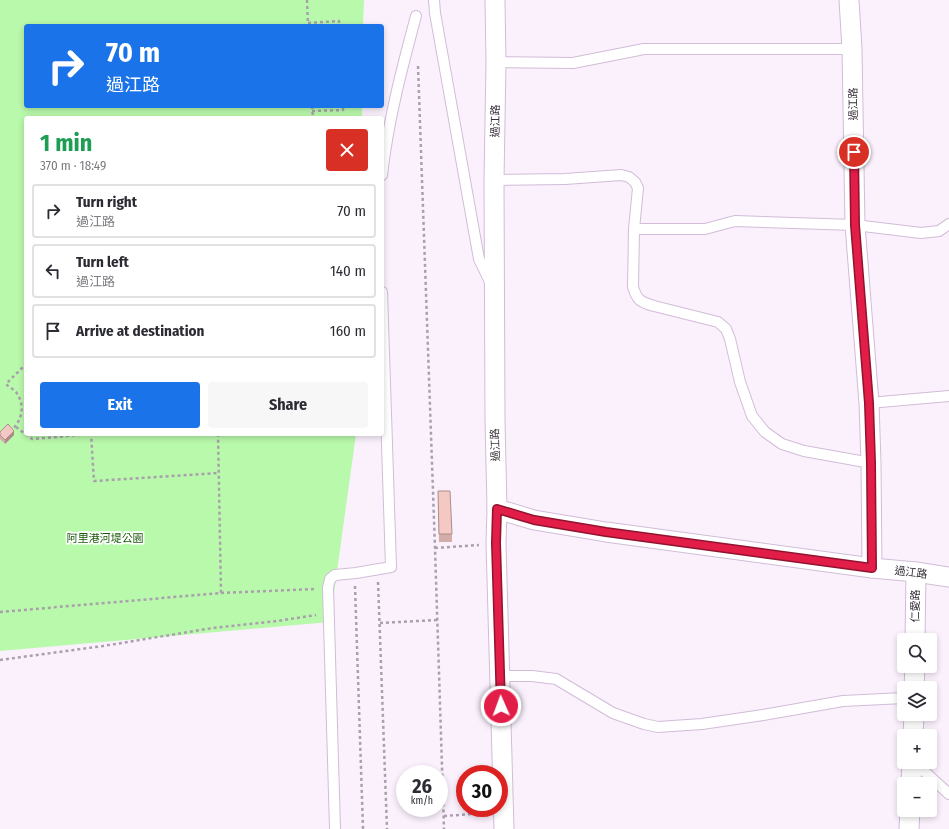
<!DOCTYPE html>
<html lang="en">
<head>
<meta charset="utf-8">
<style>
	body { margin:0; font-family:"Fira Sans Condensed","Noto Sans TC",sans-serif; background:#f7f7f7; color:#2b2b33; height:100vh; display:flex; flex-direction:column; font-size:15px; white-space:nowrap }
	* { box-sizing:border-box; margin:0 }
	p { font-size:13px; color:#7c7c81 }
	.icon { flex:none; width:22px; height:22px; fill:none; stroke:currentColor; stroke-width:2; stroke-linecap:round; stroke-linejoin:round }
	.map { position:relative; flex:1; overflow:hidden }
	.panel { position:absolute; left:24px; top:116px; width:360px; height:320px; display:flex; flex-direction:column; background:#fff; border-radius:4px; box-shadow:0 2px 6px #0003 }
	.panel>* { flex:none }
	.top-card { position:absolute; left:24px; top:24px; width:360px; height:84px; border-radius:4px; box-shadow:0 2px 6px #0003; background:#1a73e8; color:#fff; overflow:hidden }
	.controls { position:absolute; left:897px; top:633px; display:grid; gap:8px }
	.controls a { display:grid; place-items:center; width:40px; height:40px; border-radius:4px; background:#fff; box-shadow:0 2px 6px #0003; font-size:20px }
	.speed { position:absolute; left:396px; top:765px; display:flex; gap:8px; font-size:20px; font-weight:700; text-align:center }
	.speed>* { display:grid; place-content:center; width:52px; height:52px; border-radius:50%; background:#fff; box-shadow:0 2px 6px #0003; line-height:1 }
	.speed small { font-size:10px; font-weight:400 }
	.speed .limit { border:6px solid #d22; background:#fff; color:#111 }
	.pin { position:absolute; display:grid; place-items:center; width:34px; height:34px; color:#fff; margin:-17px; border:2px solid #fff; border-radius:50%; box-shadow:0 1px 4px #0007 }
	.me { position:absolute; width:44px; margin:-22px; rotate:358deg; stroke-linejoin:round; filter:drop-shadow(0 0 3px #0008) }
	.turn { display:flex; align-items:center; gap:14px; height:84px; padding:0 16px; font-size:18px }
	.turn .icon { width:52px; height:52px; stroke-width:2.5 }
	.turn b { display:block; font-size:28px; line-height:34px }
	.round { display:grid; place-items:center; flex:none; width:42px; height:42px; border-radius:4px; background:#f7f7f7 }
	.summary { display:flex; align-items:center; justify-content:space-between; height:68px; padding:0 16px }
	h1 { font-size:24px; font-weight:700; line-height:30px; color:#1e9e55 }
	.primary-button { display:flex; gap:8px; margin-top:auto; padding:8px 16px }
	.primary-button a { flex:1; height:46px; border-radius:4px; background:#1a73e8; color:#fff; font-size:16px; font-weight:700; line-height:46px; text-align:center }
	.primary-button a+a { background:#f7f7f7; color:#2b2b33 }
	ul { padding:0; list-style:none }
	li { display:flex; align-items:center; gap:12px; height:54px; margin:0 8px 6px; padding:0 8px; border:2px solid #e1e1e2; border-radius:4px }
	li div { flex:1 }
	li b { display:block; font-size:15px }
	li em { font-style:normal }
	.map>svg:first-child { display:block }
	.green { fill:#b9f9ab }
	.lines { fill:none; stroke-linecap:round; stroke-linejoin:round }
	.service-casing { stroke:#d2bcd8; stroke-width:12 }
	.minor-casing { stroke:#d2bcd8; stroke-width:21 }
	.path { stroke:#a9a0ac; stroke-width:2.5; stroke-dasharray:3 3; stroke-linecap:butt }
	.service { stroke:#fff; stroke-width:10 }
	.minor { stroke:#fff; stroke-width:19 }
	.wall { fill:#d3ada8 }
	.shaded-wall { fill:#ac8d88 }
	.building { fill:#f5c9c3; stroke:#ac8d88 }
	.route-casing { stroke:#92132f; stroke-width:10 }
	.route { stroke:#e11d48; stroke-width:7 }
	.labels { text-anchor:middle; stroke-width:3.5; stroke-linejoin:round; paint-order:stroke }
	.street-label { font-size:11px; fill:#372e39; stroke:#fff }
	.park-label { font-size:11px; fill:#1d5b0c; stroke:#fff }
</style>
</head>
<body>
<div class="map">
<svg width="949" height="829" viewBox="0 0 949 829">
	<rect width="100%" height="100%" fill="#faf1fd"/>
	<polygon class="green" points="0,0 364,0 363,26 26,26 26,106 362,106 362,118 26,118 26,434 356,434 330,622 0,651"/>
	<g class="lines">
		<g class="service-casing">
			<g id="service">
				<polyline points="434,0 435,13 479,259 490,282"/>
				<polyline points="496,62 573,63 644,49 852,49"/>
				<path d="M382,175C388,121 402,68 416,16"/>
				<path d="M494,180L565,179L621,175L629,177L635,182L638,188L634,229L633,287C637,300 640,302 654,306L718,322L726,329L730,339L740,382L752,416L765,432L782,444L804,451L871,463"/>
				<polyline points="634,229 705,229 735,221 855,225 921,233 939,231 949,224"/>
				<polyline points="869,403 949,396"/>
				<polyline points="500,676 532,676 556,679 613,713 644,724 658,727 702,724 763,715 843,701 904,698"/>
				<polyline points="914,762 949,794"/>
				<polyline points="335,829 328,588 330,579 335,575 356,573 391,567 382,292"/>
			</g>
		</g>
		<g class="minor-casing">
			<g id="minor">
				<polyline points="495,0 496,62 494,180 495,420 497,509 496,543 504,829"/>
				<polyline points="849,0 852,49 855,225 869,403 871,463 872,568"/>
				<polyline points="497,509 534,520 606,532 872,568 916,572 949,577"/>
				<polyline points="915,640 916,572"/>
				<polyline points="914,688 915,666"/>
				<polyline points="913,736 914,714"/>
				<polyline points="911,784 912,762"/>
				<polyline points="909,829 910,810"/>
			</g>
		</g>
		<g class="path">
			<polyline points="307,0 308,26"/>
			<polyline points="308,23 339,21 339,26"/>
			<polyline points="418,66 435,548 444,829"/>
			<polyline points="312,106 313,118"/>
			<polyline points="312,111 343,110 343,106"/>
			<polyline points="16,427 32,439 91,434 94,481 219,473"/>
			<path d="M10,432C22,421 26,406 16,392C13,389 9,387 6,384L26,364"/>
			<polyline points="435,548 479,545"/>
			<polyline points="378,582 387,829"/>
			<polyline points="355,586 363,829"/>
			<polyline points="221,593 314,589"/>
			<polyline points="0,612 221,593 218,434"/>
			<polyline points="380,623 437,620"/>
			<polyline points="0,660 103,646 213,628 277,621 316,615"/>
			<polyline points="444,816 487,813"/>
		</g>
		<use href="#service" class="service"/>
		<use href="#minor" class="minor"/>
	</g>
	<g class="wall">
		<polygon points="0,432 14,435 5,444 0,439"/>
		<polygon points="438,491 452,534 452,542 439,542"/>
	</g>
	<polygon class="shaded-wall" points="14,431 14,435 5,444 5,440"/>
	<g class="building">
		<polygon points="8,424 14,431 5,440 0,435 0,432"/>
		<polygon points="438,491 450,491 452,534 439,534"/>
	</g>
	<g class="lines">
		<g class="route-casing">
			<polyline id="route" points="501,706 496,543 497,509 534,520 606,532 872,568 871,463 869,403 855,225 854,152"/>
		</g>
		<use href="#route" class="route"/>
	</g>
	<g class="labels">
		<g class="street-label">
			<text transform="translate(853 104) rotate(-91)" y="4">過江路</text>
			<text transform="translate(495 121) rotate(-89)" y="4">過江路</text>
			<text transform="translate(495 445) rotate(-92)" y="4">過江路</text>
			<text transform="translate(911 572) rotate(7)" y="4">過江路</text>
			<text transform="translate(915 606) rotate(-89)" y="4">仁愛路</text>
		</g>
		<g class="park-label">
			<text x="105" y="542">阿里港河堤公園</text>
		</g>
	</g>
</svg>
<div class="controls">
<a><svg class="icon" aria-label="search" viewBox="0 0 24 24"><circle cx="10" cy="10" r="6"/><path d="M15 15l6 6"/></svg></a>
<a><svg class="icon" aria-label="layers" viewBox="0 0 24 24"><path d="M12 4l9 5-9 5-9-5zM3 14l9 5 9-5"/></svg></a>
<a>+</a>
<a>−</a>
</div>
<div class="speed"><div>26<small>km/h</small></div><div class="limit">30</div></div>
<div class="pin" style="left:854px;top:152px;background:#d93025"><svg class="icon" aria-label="arrive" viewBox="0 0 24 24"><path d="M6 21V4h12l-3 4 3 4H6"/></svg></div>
<svg class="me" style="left:501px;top:706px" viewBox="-20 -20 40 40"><circle r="17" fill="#e11d48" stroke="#fff" stroke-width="3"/><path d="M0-11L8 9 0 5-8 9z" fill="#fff"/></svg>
<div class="top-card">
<div class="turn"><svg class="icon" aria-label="right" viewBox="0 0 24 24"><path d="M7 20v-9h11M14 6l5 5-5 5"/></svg><div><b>70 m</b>過江路</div></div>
</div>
<section class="panel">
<div class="summary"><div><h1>1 min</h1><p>370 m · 18:49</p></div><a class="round" style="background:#d93025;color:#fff"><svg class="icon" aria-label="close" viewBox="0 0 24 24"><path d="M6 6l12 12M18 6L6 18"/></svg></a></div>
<ul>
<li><svg class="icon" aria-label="right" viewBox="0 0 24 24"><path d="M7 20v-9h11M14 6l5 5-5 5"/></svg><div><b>Turn right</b><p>過江路</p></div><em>70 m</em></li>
<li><svg class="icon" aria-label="left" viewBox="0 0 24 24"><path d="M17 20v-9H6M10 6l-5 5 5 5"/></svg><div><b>Turn left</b><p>過江路</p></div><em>140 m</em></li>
<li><svg class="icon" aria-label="arrive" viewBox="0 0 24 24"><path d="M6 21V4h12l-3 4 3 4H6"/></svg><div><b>Arrive at destination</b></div><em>160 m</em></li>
</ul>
<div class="primary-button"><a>Exit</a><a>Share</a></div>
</section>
</div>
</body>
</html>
